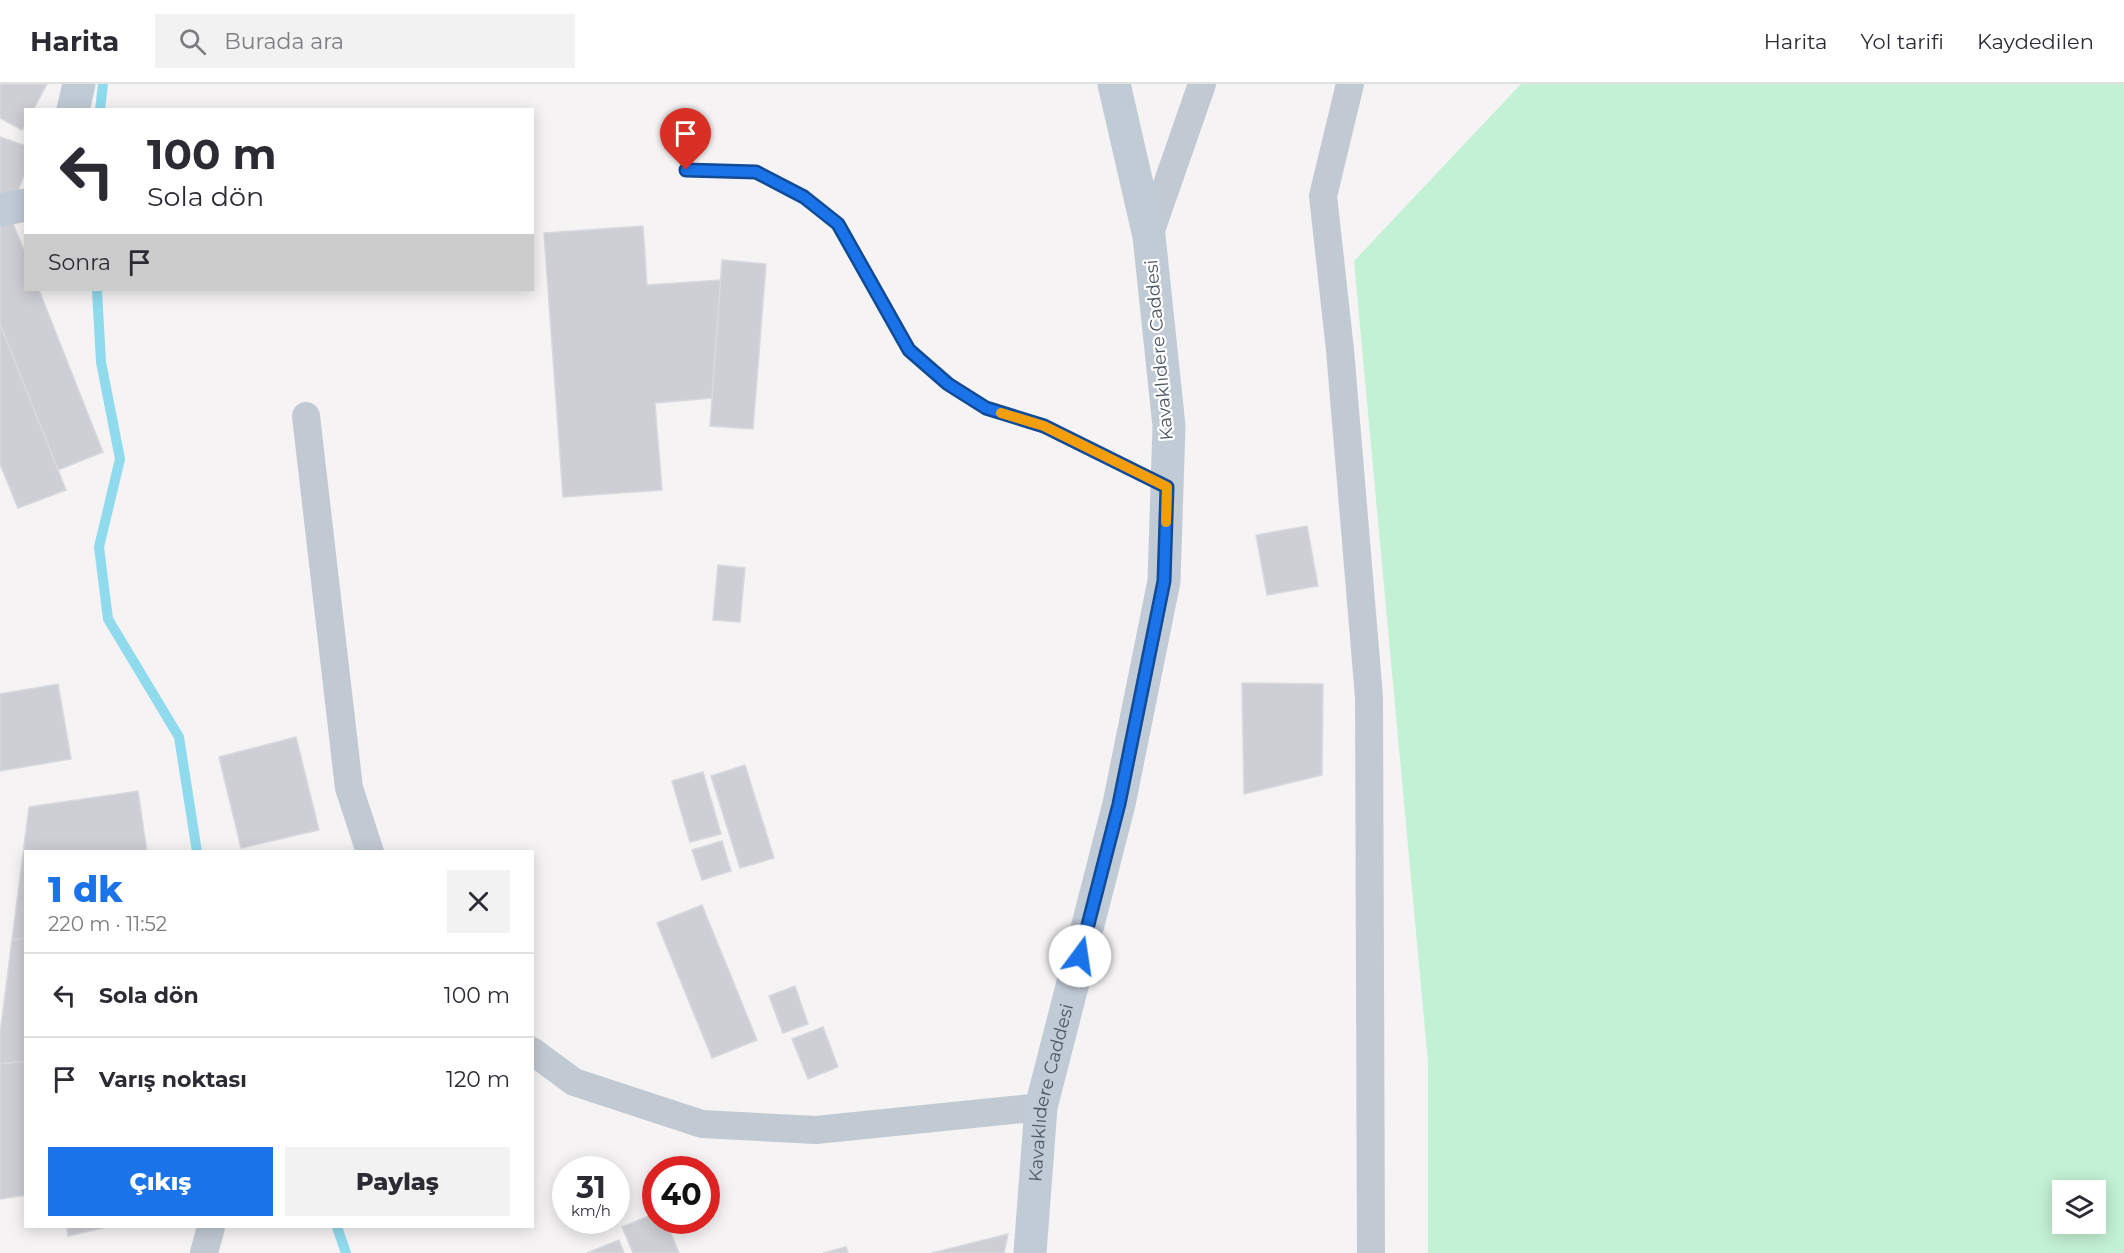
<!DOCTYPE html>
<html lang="tr">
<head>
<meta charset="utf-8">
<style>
	body { margin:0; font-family:Montserrat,sans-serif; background:#f2f2f3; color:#2b2b33; height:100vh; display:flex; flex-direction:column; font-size:22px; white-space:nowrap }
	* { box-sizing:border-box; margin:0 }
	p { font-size:20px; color:#7c7c81 }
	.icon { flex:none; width:33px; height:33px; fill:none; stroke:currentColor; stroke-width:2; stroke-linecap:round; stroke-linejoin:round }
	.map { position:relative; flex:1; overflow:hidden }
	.drawer { position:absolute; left:24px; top:766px; width:510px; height:378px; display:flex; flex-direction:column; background:#fff; border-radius:0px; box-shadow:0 3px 15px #0003 }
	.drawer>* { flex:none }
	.hud { position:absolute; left:24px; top:24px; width:510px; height:183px; border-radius:0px; box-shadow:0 3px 15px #0003; background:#fff; color:#2b2b33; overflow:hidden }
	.fabs { position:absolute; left:2052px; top:1096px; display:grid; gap:12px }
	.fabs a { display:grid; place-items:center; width:54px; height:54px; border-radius:0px; background:#fff; box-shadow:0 3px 15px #0003; font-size:30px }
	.speed { position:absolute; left:552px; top:1072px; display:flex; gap:12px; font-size:30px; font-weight:700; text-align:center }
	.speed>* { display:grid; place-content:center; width:78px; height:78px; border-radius:50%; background:#fff; box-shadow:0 3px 15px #0003; line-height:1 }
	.speed small { font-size:15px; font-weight:400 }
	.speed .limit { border:9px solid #d22; background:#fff; color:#111 }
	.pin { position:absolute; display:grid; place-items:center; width:51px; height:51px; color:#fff; margin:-62px -26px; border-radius:50% 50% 50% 0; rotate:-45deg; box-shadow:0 0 6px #0007 }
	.pin .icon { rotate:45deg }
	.me { position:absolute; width:66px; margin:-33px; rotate:14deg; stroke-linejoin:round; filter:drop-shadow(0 0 4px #0008) }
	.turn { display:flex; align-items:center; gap:21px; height:126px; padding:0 24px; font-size:27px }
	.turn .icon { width:78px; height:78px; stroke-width:2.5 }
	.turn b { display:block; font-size:42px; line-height:51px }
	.then { display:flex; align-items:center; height:57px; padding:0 24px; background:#0003; gap:12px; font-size:22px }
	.round { display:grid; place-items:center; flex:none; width:63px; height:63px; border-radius:0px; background:#f2f2f3 }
	.overview { display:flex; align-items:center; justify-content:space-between; height:102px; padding:0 24px }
	h1 { font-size:36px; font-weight:800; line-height:45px; color:#1a73e8 }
	.cta { display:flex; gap:12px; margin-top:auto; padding:12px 24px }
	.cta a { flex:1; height:69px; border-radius:0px; background:#1a73e8; color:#fff; font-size:24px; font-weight:800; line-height:69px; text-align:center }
	.cta a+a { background:#f2f2f3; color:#2b2b33 }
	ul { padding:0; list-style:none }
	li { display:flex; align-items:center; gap:18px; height:84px; padding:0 24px; border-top:2px solid #e1e1e2 }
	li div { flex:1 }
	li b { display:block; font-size:22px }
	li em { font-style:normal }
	header { display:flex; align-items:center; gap:36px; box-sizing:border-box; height:84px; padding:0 30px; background:#fff; border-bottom:2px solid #e1e1e2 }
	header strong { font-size:28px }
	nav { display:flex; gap:33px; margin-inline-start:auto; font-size:21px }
	.search { width:420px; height:54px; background:#f2f2f3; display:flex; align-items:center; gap:15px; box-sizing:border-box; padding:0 21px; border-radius:0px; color:#7c7c81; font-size:22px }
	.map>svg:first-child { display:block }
	.green { fill:#c3f1d5; fill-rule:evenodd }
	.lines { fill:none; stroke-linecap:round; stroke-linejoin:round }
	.stream { stroke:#90daee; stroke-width:10 }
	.building { fill:#cdcfd5; stroke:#d7d9de; stroke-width:1.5 }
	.lane { stroke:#c1cad2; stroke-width:14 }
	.street { stroke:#c1cad2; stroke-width:28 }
	.secondary { stroke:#c1cbd6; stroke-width:33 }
	.route-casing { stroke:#114b97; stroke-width:15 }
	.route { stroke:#1a73e8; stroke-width:10 }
	.slow { stroke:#f59e0b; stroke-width:10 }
	.labels { text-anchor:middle; stroke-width:4.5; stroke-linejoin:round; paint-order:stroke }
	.street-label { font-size:18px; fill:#4a5661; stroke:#fff }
</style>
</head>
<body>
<header>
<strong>Harita</strong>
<div class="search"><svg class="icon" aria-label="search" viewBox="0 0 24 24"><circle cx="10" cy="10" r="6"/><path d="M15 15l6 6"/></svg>Burada ara</div>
<nav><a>Harita</a><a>Yol tarifi</a><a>Kaydedilen</a></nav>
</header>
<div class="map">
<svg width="2124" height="1169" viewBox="0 0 2124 1169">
	<rect width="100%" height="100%" fill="#f5f3f3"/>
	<path class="green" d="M1521,0H2124V1169H1428V978L1354,177ZM2062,1107H2096V1140H2062Z"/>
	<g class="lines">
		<g class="stream">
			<polyline points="100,26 103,0"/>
			<polyline points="97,206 101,278 120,375 99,463 108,535 179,653 197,768"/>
			<polyline points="337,1143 346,1169"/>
		</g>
	</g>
	<g class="building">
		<polygon points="0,0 47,0 33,26 26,26 26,40 22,46 0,34"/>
		<polygon points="0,53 26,62 26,86 15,114 0,109"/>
		<polygon points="12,137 26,171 26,206 39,206 103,368 58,386 0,240 0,142"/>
		<polygon points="643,142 647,201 721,196 712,314 655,319 662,406 563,413 544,149"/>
		<polygon points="722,176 766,180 753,345 710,342"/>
		<polygon points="0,240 66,406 18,424 0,380"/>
		<polygon points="1307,442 1318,502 1267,511 1256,451"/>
		<polygon points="718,481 745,484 740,538 713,536"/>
		<polygon points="1242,599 1323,600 1322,691 1244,710"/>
		<polygon points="58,600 71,675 0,687 0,610"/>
		<polygon points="296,653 319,746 241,764 219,673"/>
		<polygon points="745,681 774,774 740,784 711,692"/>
		<polygon points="703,688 721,750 690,758 672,697"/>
		<polygon points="138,707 147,768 26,768 26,854 12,856 29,723"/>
		<polygon points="722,757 731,787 702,796 692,766"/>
		<polygon points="702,821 757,956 712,974 657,839"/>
		<polygon points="26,854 26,977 0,980 0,950 12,856"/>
		<polygon points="795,902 808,940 783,949 769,912"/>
		<polygon points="823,943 838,983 808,995 792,955"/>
		<polygon points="26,977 26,1111 0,1115 0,980"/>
		<polygon points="656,1129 656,1137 666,1137 679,1169 633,1169 622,1143"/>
		<polygon points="67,1143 107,1143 68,1152"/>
		<polygon points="1008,1150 1004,1169 932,1169"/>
		<polygon points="619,1156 624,1169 587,1169"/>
		<polygon points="846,1163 848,1169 823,1169"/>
	</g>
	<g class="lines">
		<polyline class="lane" points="686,86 756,88 804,113 838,140 909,266 948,300 986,324 1044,342 1165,402"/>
		<g class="street">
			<polyline points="1350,0 1323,112 1340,266 1369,613 1371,1169"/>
			<polyline points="1149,152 1202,0"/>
			<polyline points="306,332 349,704 370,768"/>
			<polyline points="532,967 574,998 702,1040 816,1046 1041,1023"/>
			<polyline points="204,1169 211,1143"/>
		</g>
		<g class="secondary">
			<polyline points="73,26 79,0"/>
			<polyline points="0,126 26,121"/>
			<path id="s1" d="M1030,1169L1041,1023L1119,720L1164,497L1169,342L1149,152L1114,0"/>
		</g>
	</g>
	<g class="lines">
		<g class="route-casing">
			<polyline id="route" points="686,86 756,88 804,113 838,140 909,266 948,300 986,324 1044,342 1167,403 1164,497 1119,720 1080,872"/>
		</g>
		<use href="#route" class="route"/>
		<polyline class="slow" points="1001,329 1044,342 1167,403 1166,438"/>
	</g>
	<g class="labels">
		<g class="street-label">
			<text transform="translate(1159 266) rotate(-95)" y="6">Kavaklıdere Caddesi</text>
			<text dy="6" stroke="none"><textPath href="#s1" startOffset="162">Kavaklıdere Caddesi</textPath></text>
		</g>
	</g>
</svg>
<div class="fabs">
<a><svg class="icon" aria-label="layers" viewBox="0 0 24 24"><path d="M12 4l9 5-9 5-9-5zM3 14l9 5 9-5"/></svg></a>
</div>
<div class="speed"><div>31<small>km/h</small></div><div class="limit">40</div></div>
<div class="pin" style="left:686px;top:86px;background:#d93025"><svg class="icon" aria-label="arrive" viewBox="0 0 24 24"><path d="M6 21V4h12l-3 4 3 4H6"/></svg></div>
<svg class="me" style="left:1080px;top:872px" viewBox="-20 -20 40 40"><circle r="19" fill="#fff"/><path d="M0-13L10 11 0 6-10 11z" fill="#1a73e8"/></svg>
<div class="hud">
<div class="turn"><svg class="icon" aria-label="left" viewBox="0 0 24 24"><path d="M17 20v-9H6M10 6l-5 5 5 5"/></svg><div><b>100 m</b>Sola dön</div></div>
<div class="then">Sonra<svg class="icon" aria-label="arrive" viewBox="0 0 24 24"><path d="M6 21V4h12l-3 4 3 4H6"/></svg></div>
</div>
<section class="drawer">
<div class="overview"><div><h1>1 dk</h1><p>220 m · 11:52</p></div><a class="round"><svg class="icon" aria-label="close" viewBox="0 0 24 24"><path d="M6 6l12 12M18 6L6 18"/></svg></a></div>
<ul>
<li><svg class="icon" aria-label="left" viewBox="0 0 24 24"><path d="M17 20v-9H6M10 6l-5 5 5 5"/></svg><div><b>Sola dön</b></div><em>100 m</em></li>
<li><svg class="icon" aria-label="arrive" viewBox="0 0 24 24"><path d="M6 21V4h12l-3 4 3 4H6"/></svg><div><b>Varış noktası</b></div><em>120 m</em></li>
</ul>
<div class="cta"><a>Çıkış</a><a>Paylaş</a></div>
</section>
</div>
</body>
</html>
